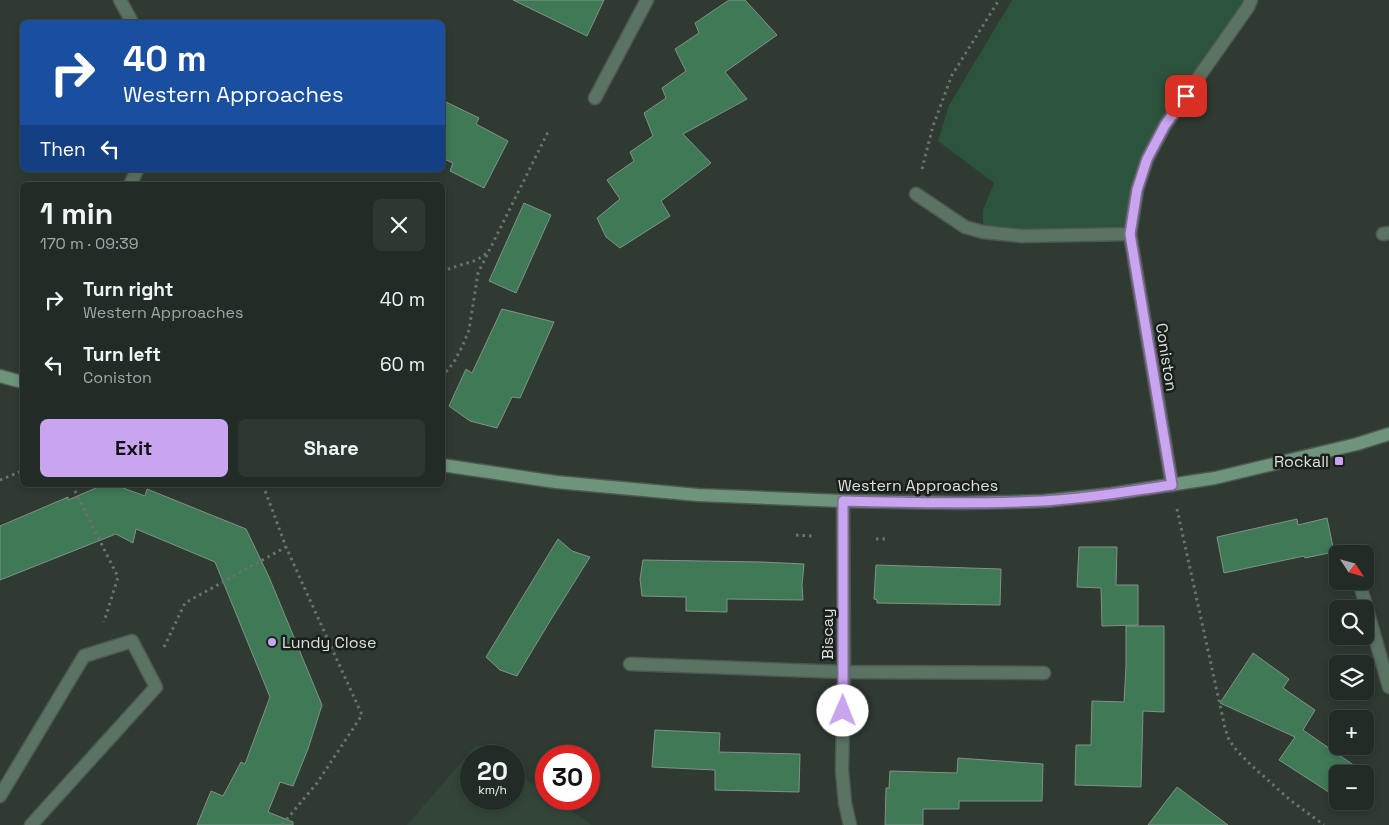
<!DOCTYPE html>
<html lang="en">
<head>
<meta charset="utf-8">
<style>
	body { margin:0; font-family:"Space Grotesk",sans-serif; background:#2e3832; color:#f1f3f6; height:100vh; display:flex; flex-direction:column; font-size:19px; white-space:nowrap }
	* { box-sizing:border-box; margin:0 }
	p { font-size:16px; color:#a2a7a7 }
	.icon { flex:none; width:28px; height:28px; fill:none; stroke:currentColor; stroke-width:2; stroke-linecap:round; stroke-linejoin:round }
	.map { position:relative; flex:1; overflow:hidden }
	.panel { position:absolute; left:20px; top:182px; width:425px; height:305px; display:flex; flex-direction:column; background:#222c26; border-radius:8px; box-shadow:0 2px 8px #0003,0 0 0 1px #3f4843 }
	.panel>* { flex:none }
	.guide { position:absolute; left:20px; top:20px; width:425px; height:152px; border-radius:8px; box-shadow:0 2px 8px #0003,0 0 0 1px #3f4843; background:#1a4fa0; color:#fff; overflow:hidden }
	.needle { width:32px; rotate:126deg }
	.fabs { position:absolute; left:1329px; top:545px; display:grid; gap:10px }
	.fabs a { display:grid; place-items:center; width:45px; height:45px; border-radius:8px; background:#222c26; box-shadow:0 2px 8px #0003,0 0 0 1px #3f4843; font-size:25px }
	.speed { position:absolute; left:460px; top:745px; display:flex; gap:10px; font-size:25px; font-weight:700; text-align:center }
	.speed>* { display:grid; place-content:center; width:65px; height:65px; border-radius:50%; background:#222c26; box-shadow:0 2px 8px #0003,0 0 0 1px #3f4843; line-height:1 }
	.speed small { font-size:12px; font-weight:400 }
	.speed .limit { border:8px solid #d22; background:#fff; color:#111 }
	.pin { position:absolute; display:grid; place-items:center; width:42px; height:42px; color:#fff; margin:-21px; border-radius:10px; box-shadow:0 2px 8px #0006 }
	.me { position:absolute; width:55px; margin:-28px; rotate:1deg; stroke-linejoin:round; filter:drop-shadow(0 0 4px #0008) }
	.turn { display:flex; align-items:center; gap:18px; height:105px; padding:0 20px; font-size:22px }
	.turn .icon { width:65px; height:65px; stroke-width:2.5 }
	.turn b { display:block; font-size:35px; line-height:42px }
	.then { display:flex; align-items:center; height:48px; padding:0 20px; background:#0003; gap:10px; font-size:19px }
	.round { display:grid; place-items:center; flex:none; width:52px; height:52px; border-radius:8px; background:#2e3832 }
	.headline { display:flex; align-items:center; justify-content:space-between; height:85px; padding:0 20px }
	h1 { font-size:30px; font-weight:700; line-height:38px }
	.action { display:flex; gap:10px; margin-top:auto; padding:10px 20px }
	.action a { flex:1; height:58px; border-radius:8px; background:#c8a5ee; color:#111; font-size:20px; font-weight:700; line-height:58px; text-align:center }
	.action a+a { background:#2e3832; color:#f1f3f6 }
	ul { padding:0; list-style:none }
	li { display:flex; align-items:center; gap:15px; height:65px; padding:0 20px }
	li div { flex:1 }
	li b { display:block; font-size:19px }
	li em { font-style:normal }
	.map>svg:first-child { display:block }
	.built { fill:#334539 }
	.green { fill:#2c533b }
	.building { fill:#3f7956; stroke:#849188 }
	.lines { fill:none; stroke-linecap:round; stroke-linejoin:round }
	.lane-casing { stroke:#4d5851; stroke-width:15 }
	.street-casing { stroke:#4d5851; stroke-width:15 }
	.secondary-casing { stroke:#4d5851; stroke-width:15 }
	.path { stroke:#69746d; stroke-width:3; stroke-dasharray:2.5 4; stroke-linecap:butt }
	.lane { stroke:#5b7363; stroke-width:12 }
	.street { stroke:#5b7363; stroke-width:12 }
	.secondary { stroke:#6f947c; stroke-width:12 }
	.route-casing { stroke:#826b9b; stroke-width:12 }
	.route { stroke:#c8a5ee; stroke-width:9 }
	.poi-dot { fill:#c8a5ee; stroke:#1a1f1c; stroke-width:2 }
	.labels { text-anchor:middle; stroke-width:5; stroke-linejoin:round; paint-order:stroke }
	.street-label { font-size:16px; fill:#dae1dc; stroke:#1a1f1c }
	.poi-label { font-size:16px; fill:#dae1dc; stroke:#1a1f1c; text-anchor:end }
</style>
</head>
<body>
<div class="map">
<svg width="1389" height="825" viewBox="0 0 1389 825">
	<rect width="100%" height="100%" fill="#2e3a32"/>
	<polygon class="built" points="476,745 493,756 471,756 471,799 514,799 514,771 546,793 546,799 554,799 592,825 407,825"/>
	<polygon class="green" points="1012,0 1251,0 1147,159 1130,234 983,232 983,210 994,183 938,141 949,105"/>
	<g class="building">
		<polygon points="513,0 604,0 587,36"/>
		<polygon points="729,0 745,0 777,35 725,72 747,99 683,134 711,163 661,201 670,216 620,248 606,237 597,218 620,199 607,180 634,161 630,152 653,136 644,113 666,98 662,88 686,71 675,49 699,33 695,23"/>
		<polygon points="442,100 479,118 476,124 508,141 484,188 450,171 453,163 442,158"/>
		<polygon points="524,203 551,215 516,293 489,281"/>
		<polygon points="502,309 554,322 520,398 512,397 497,428 470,421 449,406 466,369 472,373"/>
		<polygon points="103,485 115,485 145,496 147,489 246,529 269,577 322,705 308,749 293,786 280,782 268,812 293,822 293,825 197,825 211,791 223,796 241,762 245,764 270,697 215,562 136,529 133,543 116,534 0,580 0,526 68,497 68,500"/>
		<polygon points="1327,518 1334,552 1305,558 1304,556 1224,573 1217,537 1297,519 1298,525"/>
		<polygon points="558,539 572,551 590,557 550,621 517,676 500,670 486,657"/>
		<polygon points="1079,547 1117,547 1116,585 1138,585 1138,625 1102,626 1101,588 1077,587"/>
		<polygon points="643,560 762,562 804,564 802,585 803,600 727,599 727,612 686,611 686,597 642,596 640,579"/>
		<polygon points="876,565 1001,569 1000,605 877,603 877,600 874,599"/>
		<polygon points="1126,626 1164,626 1164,712 1143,711 1141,787 1075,785 1076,745 1091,745 1092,701 1124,702 1126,666"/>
		<polygon points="1253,653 1289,679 1283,688 1315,710 1303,730 1368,775 1365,780 1365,774 1338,774 1338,798 1279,760 1295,737 1220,703"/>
		<polygon points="655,730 720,733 719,752 800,754 799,792 715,790 715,770 652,767"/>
		<polygon points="958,758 1043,764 1042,801 959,801 959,809 923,809 923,825 885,825 886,788 889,788 890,771 957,773"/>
		<polygon points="1177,787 1228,825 1148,825"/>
	</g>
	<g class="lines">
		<g class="lane-casing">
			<g id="lane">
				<polyline points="1383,234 1389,233"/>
				<polyline points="1359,581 1389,687"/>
				<polyline points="630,664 844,672 1044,673"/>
			</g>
		</g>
		<g class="street-casing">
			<g id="street">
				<polyline points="120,0 132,22"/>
				<polyline points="595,98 647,0"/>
				<polyline points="130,185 137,170"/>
				<polyline points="916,194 965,227 983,232 1022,236 1130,234"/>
				<polyline points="1172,485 1130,234 1137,190 1147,159 1165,125 1248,7 1251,0"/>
				<polyline points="843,501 844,672 842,770 845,803 850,825"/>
				<polyline points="0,796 84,656 132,641 156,687 31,825"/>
			</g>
		</g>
		<g class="secondary-casing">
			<g id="secondary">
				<polyline points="0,376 22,382"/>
				<polyline points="442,465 556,482 698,495 843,501 898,502 962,503 1044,501 1111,494 1215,478 1357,444 1389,434"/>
			</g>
		</g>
		<g class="path">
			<polyline points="922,169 933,126 952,75 999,0"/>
			<polyline points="442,272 451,268 477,260 487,253"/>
			<polyline points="442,377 454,362 462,347 469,330 478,273 548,132"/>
			<polyline points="0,480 22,471"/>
			<polyline points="72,485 118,577 104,622"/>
			<polyline points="263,485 286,547 362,715 317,783 282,825"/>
			<polyline points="1177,509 1225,728 1229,740 1237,751 1250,764 1290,800 1324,825"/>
			<polyline points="796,535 812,536"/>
			<polyline points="876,539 888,539"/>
			<polyline points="164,647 185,603 286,547"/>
		</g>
		<use href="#lane" class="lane"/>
		<use href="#street" class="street"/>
		<use href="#secondary" class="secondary"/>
	</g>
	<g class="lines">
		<g class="route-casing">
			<path id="route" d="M843,711V501C909,503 976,504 1042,501C1086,499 1129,491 1172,485L1130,234L1137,190L1147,159L1165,125L1186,96"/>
		</g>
		<use href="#route" class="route"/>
	</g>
	<g class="poi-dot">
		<rect x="1334" y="456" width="10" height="10" rx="2.5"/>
		<circle cx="272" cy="642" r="5"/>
	</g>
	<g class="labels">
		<g class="street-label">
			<text transform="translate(1167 357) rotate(81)" y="6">Coniston</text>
			<text x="918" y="491">Western Approaches</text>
			<text transform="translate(827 634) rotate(-90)" y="6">Biscay</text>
		</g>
		<g class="poi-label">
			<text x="1329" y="467">Rockall</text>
			<text x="282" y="648" text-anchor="start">Lundy Close</text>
		</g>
	</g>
</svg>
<div class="fabs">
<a><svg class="needle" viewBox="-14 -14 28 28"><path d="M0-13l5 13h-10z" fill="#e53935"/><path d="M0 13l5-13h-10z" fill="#a2a7a7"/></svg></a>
<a><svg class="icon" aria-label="search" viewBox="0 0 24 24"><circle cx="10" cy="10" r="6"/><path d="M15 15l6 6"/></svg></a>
<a><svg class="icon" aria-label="layers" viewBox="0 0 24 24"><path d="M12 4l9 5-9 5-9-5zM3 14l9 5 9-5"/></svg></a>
<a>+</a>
<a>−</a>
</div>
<div class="speed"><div>20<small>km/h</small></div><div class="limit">30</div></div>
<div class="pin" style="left:1186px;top:96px;background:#d93025"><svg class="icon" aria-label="arrive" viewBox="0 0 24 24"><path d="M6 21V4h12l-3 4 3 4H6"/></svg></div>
<svg class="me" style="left:843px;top:711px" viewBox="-20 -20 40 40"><circle r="19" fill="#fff"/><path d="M0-13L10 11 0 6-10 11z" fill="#c8a5ee"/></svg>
<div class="guide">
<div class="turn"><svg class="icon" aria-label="right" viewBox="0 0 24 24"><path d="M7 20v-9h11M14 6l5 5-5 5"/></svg><div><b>40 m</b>Western Approaches</div></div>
<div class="then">Then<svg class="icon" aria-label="left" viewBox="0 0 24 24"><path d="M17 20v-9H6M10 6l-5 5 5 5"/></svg></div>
</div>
<section class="panel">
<div class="headline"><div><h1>1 min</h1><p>170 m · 09:39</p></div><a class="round"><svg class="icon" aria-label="close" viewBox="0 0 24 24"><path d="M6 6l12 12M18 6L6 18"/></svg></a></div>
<ul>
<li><svg class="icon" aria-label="right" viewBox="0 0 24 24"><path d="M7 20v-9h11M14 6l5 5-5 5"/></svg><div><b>Turn right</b><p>Western Approaches</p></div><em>40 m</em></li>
<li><svg class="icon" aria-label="left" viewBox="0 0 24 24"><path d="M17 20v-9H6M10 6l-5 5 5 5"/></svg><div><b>Turn left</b><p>Coniston</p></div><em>60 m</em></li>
</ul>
<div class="action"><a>Exit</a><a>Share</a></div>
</section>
</div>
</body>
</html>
